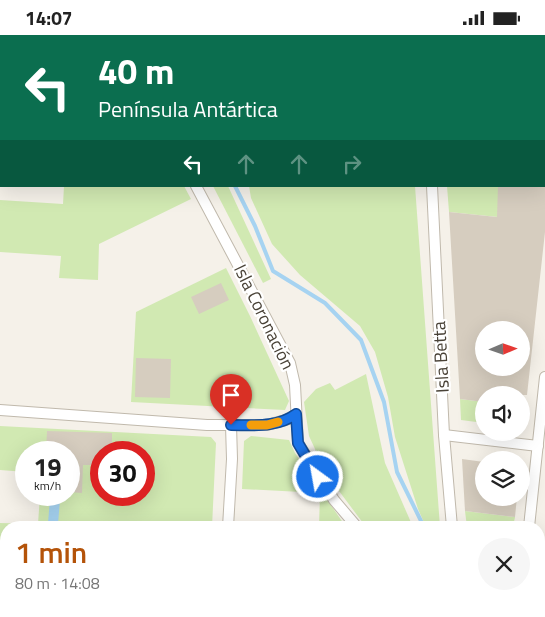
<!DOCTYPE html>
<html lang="en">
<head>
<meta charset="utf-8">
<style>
	body { margin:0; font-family:"Titillium Web",sans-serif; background:#f6f6f6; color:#222; height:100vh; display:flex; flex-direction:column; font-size:19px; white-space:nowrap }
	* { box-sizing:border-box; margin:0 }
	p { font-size:16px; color:#767676 }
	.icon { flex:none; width:28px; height:28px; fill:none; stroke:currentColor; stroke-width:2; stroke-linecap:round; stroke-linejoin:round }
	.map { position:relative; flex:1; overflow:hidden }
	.sheet { position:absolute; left:0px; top:486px; width:545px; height:96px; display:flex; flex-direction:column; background:#fff; border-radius:20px 20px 0 0; box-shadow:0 5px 20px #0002 }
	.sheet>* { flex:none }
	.banner { position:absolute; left:0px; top:0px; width:545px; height:152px; box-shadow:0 5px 20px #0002; background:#0b6e4f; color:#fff; overflow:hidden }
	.needle { width:32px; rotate:88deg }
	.buttons { position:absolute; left:475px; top:286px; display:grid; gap:10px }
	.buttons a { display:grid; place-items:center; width:55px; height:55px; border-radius:50%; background:#fff; box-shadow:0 5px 20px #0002; font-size:25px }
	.speed { position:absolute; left:15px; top:406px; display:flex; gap:10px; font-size:25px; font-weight:700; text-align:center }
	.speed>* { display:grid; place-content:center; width:65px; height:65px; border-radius:50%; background:#fff; box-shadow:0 5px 20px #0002; line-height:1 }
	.speed small { font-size:12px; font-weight:400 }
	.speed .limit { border:8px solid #d22; background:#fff; color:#111 }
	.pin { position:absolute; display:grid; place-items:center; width:42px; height:42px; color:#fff; margin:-51px -21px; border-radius:50% 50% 50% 0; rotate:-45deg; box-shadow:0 0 5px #0007 }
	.pin .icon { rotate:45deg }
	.me { position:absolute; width:55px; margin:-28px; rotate:328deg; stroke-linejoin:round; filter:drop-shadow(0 0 4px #0008) }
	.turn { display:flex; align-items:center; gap:18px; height:105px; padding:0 15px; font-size:22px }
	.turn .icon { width:65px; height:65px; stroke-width:2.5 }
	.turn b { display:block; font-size:35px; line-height:42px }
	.lanes { display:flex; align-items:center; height:48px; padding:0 15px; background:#0003; justify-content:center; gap:25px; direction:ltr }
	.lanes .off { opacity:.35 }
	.round { display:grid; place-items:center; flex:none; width:52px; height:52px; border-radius:26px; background:#f6f6f6 }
	.summary { display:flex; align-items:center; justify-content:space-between; height:85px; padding:0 15px }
	h1 { font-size:30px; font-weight:600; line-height:38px; color:#b45309 }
	.status { display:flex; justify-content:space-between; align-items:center; height:35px; padding:0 25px; background:#fff; direction:ltr }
	.status svg { height:14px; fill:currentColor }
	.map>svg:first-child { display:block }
	.green { fill:#d1e9b2; fill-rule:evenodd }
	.water { fill:#a6d3f1 }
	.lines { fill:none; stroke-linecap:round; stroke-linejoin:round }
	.stream { stroke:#a6d3f1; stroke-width:4 }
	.building { fill:#d6cdbf; fill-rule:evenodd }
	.minor-casing { stroke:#c0b9ac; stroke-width:12 }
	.minor { stroke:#fff; stroke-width:10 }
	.route-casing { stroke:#114b97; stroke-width:12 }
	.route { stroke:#1a73e8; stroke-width:9 }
	.slow { stroke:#f59e0b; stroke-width:9 }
	.labels { text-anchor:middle; stroke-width:4.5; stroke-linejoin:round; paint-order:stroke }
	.street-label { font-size:18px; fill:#494237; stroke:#fff }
</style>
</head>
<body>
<div class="status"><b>14:07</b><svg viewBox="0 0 49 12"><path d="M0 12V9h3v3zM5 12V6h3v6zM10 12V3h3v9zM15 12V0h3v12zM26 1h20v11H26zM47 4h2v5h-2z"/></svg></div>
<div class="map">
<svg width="545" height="582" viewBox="0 0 545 582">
	<rect width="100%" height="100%" fill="#f5f1e9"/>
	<g class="green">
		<polygon points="0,0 106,0 106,1 1,1 1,92"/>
		<polygon points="64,151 184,151 191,164 99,209 98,245 59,243 61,221 0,217 0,165 63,169"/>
		<polygon points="213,151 228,151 271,244 263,248"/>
		<polygon points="249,151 415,151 440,492 426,492 418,474 395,402 388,362 375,317 360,291 300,240 272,209 251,163"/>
		<polygon points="447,151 498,151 498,182 449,177"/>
		<polygon points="226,233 250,281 289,366 285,375 131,367 136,277"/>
		<polygon points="366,339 385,428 413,492 366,492 327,440 309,401 304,367 316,354 330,348 335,355"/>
		<polygon points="460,364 484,367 484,388 461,385"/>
		<path d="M0,391L211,402L216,408L212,492H6V535H0V488L38,489L40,460H69V418H26V437L0,435ZM101,418H144V460H101Z"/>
		<polygon points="251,401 289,405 295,418 346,492 319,492 320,458 242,454 244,406"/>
		<polygon points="465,476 515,482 513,492 467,492"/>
		<rect x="35" y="576" width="48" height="6"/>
		<rect x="133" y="576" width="77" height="6"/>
	</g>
	<polygon class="water" points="50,464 60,465 58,489 48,488"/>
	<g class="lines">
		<g class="stream">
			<polyline points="256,1 256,0"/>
			<polyline points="235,151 255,191 273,236 325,268 361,305 384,367 397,437 424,492"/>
			<polyline points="460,582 462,576"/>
		</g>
	</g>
	<g class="building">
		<path d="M498,151H545V197L527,360H484V367L460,364L449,177L497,182ZM484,295H521V332H484Z"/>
		<polygon points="221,248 229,265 199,279 191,262"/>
		<polygon points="136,323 171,324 170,363 135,362"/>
		<polygon points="47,396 112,398 112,418 101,418 101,430 83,430 82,458 69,457 69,418 46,418"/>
		<polygon points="462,424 484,427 484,462 517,462 515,482 465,476"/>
	</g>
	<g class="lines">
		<g class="minor-casing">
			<g id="minor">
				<polyline points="125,0 125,1"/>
				<polyline points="342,0 348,1"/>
				<polyline points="425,0 425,1"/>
				<polyline points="544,38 545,38"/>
				<polyline points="0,105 1,105"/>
				<polyline points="196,151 290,328 295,350 298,408 334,465 357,492"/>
				<polyline points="432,151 444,400 452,492"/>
				<polyline points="0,375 207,390 267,390 289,384 296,379"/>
				<polyline points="444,400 538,411"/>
				<polyline points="228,492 232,424 231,390"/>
				<polyline points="529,492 545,342"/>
				<polyline points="410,576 413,582"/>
				<polyline points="523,576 524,582"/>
				<polyline points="224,582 224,576"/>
			</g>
		</g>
		<use href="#minor" class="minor"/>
	</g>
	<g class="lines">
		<g class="route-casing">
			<path id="route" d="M231,390C253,390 277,393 296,379L298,408L318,442"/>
		</g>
		<use href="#route" class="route"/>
		<polyline class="slow" points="251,390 267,390 278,387"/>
	</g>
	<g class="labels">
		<g class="street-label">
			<text transform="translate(264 282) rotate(64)" y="6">Isla Coronación</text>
			<text transform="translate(441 322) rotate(-93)" y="6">Isla Betta</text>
		</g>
	</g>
</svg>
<div class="buttons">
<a><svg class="needle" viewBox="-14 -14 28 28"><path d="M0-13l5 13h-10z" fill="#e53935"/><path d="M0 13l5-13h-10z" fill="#767676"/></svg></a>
<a><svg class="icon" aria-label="sound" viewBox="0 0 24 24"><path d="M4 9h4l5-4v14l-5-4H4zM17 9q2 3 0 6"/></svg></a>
<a><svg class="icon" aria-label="layers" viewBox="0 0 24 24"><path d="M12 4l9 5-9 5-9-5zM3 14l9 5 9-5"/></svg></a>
</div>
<div class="speed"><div>19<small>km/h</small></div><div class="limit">30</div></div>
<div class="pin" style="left:231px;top:390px;background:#d93025"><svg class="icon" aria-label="arrive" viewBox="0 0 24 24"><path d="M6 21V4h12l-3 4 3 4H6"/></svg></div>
<svg class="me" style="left:318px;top:442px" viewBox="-20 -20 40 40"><circle r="17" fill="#1a73e8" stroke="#fff" stroke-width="3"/><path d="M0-11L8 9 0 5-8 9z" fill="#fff"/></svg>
<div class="banner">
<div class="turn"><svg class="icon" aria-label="left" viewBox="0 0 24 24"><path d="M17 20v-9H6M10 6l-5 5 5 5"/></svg><div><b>40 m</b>Península Antártica</div></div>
<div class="lanes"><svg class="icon" aria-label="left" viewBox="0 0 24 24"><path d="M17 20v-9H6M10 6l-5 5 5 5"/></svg><svg class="icon off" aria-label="ahead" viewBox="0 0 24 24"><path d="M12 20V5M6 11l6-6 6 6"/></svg><svg class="icon off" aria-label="ahead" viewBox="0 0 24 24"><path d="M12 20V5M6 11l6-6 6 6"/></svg><svg class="icon off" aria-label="right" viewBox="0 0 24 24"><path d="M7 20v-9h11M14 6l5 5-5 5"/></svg></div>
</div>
<section class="sheet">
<div class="summary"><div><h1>1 min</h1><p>80 m · 14:08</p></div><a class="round"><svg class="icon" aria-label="close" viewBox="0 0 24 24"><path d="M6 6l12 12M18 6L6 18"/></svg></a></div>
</section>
</div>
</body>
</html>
